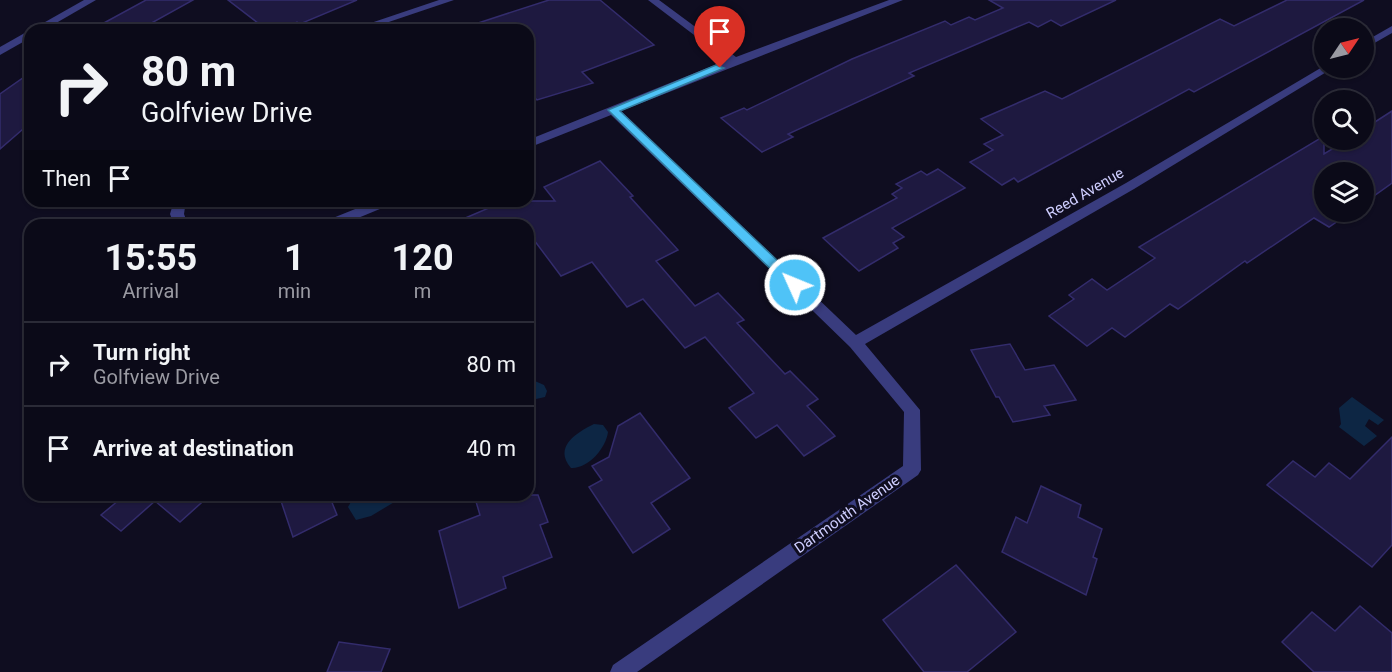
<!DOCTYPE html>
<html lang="en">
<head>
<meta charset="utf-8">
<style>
	body { margin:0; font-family:Roboto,sans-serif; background:#191825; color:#f1f3f6; height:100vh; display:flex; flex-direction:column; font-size:22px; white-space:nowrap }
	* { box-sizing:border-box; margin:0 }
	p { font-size:20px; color:#9a9aa2 }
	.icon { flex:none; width:33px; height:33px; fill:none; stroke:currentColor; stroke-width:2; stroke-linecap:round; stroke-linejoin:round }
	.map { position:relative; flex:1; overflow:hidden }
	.sheet { position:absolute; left:24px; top:219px; width:510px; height:282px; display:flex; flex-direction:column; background:#0b0a18; border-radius:18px; box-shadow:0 2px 4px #0004,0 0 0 2px #2b2b37 }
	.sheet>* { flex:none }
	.top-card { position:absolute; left:24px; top:24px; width:510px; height:183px; border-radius:18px; box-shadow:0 2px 4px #0004,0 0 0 2px #2b2b37; background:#0b0a18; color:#f1f3f6; overflow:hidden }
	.needle { width:39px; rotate:55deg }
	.controls { position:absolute; left:1314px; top:18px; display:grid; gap:12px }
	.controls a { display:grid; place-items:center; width:60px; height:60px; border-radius:50%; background:#0b0a18; box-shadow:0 2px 4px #0004,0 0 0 2px #2b2b37; font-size:30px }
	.pin { position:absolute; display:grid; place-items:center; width:51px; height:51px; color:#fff; margin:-62px -26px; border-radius:50% 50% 50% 0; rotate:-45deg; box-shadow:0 0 6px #0007 }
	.pin .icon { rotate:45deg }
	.me { position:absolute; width:66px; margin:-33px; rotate:314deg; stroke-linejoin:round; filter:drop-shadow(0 0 4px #0008) }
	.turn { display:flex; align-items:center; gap:21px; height:126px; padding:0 18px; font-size:27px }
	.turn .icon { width:78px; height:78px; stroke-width:2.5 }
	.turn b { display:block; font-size:42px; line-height:51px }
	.then { display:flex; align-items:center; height:57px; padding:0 18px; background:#0003; gap:12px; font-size:22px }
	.eta { display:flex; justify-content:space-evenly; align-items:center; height:102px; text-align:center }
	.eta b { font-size:36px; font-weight:700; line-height:42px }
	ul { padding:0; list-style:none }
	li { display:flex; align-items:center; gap:18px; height:84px; padding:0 18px; border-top:2px solid #2b2b37 }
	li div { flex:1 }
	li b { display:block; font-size:22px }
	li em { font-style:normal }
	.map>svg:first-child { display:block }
	.water { fill:#0d2644 }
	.building { fill:#1e1940; stroke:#332c6c; stroke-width:1.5 }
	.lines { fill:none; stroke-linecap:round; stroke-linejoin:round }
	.street { fill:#393c7e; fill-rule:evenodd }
	.route { fill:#4fc3f7; stroke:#337fa1; stroke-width:1.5 }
	.labels { text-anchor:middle; stroke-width:6; stroke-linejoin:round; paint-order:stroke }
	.street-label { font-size:15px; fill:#cecdfe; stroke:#0f0d20 }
</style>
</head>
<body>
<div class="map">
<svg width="1392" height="672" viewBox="0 0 1392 672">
	<rect width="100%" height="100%" fill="#0f0d20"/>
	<g class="water">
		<polygon points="528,378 544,385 547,391 545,397 536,399 528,404"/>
		<polygon points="1352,397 1384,420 1378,425 1369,419 1365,426 1377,436 1364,446 1339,427 1341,424 1339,408"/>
		<path d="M594,424L603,425L608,432C606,448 588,469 571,468C553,447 576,433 594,424Z"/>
		<polygon points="355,495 406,495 371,516 356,520 348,507"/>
	</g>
	<g class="building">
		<polygon points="146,0 193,0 139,30 91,30"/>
		<polygon points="228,0 357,0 300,24 297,22 279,30 267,30"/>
		<polygon points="549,0 600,0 654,45 582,72 593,83 537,100 528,91 528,30 473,30 472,25"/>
		<polygon points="989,0 1116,0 1061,26 1051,20 1038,27 1029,22 909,73 914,76 788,134 793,137 762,152 721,118 744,108 747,110 852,59 945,21 951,25 969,17 975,20 1003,8"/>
		<polygon points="1287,0 1364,0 1194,92 1189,89 1018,182 1014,178 1002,185 970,162 993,150 984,144 1003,135 981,119 1045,91 1062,99 1220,19 1234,26"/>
		<polygon points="30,73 30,123 0,149 0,94"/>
		<polygon points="1392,111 1392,183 1364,203 1364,172 1324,172 1324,212 1351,212 1329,227 1314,218 1247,263 1245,261 1178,309 1170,304 1125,337 1112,328 1087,346 1049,316 1074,299 1069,295 1092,279 1107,290 1155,258 1139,247 1324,136 1324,154 1347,140 1364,140 1364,129"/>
		<polygon points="600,161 633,196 630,197 678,250 656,261 695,306 718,293 744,320 737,323 785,374 790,371 818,399 807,406 835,436 804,456 777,425 756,438 729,408 754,393 705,337 685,348 643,299 627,307 592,262 561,276 528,232 528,225 449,225 505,201 555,201 544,187"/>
		<polygon points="938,169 965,188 892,228 904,237 893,243 898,248 859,271 823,238 897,198 892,194 902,188 896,184 921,171 927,175"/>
		<polygon points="1010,344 1025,370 1054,365 1076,400 1044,406 1050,415 1013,422 999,397 996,397 971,350"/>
		<polygon points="640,413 690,478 651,503 670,529 633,553 589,487 602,480 592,466 609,457 618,426"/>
		<polygon points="1392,437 1392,545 1372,567 1267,485 1293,461 1315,477 1329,463 1350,479"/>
		<polygon points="1041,486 1081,505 1078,517 1102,529 1093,557 1097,559 1086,595 1002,552 1016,517 1027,523"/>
		<polygon points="125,495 210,495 180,522 155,501 121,531 101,515"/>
		<polygon points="279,495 329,495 337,515 293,537"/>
		<polygon points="474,495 538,495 548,522 540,525 552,557 503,577 506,588 459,608 439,531 480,515"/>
		<polygon points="956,565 1016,632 967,672 924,672 883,620"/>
		<polygon points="1360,606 1392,633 1392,672 1314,672 1282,642 1312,612 1335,631"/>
		<polygon points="339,642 390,649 381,672 327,672"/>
	</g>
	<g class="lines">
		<g class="street">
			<polygon points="84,0 96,0 44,30 31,30"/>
			<polygon points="439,0 454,0 365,30 350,30"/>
			<polygon points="648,0 659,0 736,57 889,0 903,0 621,111 856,335 1126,183 1324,66 1333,68 1134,189 865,344 920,410 921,470 918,475 637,672 610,672 613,665 903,466 904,412 850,347 611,115 528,148 528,140 727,60"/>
			<polygon points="1392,26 1392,33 1364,49 1364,42"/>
			<polygon points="30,30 30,38 0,55 0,47"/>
			<polygon points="174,201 186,201 184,214 188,225 174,225 170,214"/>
			<polygon points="375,201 393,201 392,204 341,225 321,225 323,222"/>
		</g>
	</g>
	<polygon class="route" points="716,65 724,68 620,111 800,282 802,285 800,289 791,289 608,110"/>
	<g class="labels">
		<g class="street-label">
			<text transform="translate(1085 193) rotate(-30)" y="5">Reed Avenue</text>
			<text transform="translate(847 514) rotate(-35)" y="5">Dartmouth Avenue</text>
		</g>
	</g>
</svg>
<div class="controls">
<a><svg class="needle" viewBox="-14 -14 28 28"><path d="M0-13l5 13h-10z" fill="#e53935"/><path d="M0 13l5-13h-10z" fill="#9a9aa2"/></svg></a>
<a><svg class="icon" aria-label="search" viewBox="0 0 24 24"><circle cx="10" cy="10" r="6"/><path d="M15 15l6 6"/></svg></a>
<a><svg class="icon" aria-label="layers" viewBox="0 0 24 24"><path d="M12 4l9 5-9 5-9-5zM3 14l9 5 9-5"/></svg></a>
</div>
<div class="pin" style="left:720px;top:68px;background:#d93025"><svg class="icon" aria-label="arrive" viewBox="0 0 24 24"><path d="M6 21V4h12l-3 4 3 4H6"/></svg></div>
<svg class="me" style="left:795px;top:285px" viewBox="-20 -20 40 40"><circle r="17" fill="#4fc3f7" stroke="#fff" stroke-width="3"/><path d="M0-11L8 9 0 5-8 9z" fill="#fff"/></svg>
<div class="top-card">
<div class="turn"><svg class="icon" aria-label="right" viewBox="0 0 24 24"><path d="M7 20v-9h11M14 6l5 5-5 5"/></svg><div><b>80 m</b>Golfview Drive</div></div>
<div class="then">Then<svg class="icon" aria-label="arrive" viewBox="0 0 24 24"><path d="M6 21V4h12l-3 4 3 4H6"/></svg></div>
</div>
<section class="sheet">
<div class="eta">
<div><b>15:55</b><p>Arrival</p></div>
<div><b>1</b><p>min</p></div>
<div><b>120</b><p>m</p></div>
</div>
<ul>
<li><svg class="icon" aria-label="right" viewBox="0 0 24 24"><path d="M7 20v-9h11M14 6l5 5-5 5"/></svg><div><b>Turn right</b><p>Golfview Drive</p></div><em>80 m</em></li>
<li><svg class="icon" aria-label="arrive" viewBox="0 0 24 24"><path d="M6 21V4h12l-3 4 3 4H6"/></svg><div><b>Arrive at destination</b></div><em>40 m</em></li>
</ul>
</section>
</div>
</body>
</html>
